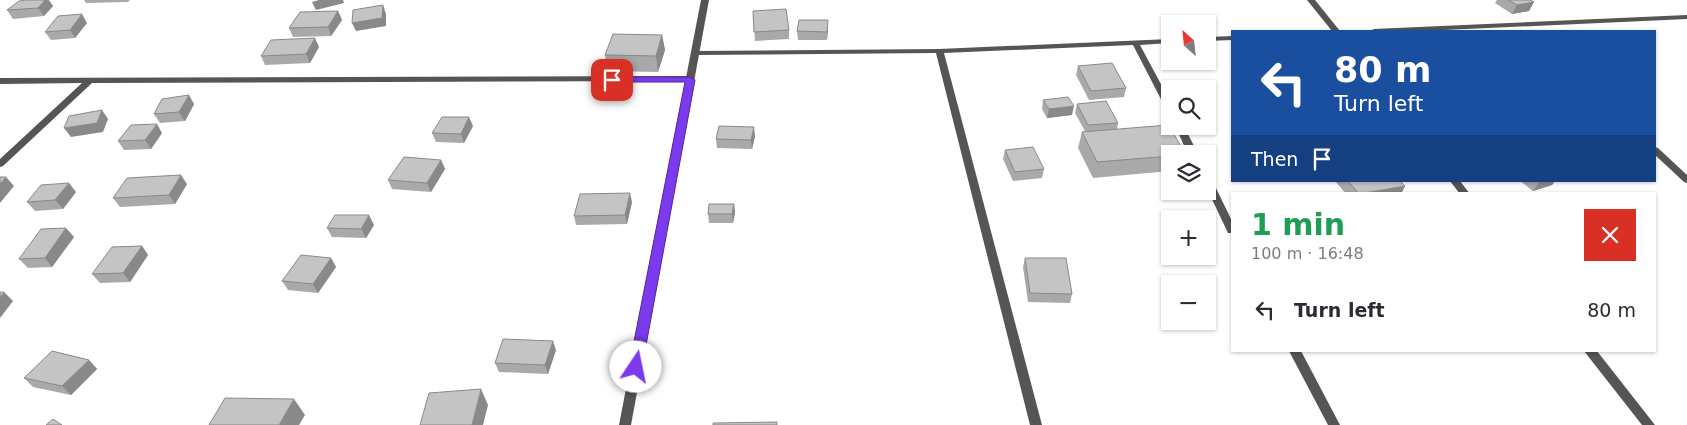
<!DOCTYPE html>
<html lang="en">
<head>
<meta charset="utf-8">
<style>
	body { margin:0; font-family:"DejaVu Sans",sans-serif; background:#f7f7f7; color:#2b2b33; height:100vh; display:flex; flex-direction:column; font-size:19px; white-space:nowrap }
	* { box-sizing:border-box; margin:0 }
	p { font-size:16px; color:#7c7c81 }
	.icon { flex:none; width:28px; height:28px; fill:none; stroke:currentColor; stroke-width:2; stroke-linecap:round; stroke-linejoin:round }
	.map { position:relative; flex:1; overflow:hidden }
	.drawer { position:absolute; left:1231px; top:192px; width:425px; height:160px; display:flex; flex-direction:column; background:#fff; border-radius:0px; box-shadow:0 1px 4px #0004 }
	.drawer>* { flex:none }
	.guide { position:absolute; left:1231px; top:30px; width:425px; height:152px; border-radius:0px; box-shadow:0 1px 4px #0004; background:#1a4fa0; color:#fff; overflow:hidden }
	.needle { width:32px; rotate:333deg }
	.fabs { position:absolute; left:1161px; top:15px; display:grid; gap:10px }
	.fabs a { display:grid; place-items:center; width:55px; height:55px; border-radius:0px; background:#fff; box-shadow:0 1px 4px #0004; font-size:25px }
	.pin { position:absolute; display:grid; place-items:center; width:42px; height:42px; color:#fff; margin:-21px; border-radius:10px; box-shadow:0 2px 8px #0006 }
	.me { position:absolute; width:55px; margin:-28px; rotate:11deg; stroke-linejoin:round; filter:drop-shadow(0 0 4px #0008) }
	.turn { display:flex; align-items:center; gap:18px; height:105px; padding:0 20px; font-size:22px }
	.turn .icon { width:65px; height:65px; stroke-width:2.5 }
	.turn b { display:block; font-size:35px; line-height:42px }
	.then { display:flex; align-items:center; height:48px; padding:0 20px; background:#0003; gap:10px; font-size:19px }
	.round { display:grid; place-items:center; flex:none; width:52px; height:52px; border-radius:0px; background:#f7f7f7 }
	.summary { display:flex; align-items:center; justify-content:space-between; height:85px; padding:0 20px }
	h1 { font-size:30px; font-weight:700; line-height:38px; color:#1e9e55 }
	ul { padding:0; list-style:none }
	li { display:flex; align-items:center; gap:15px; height:65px; padding:0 20px }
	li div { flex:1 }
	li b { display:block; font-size:19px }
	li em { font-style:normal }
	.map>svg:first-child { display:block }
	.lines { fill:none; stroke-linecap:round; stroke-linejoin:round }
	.minor { fill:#555; fill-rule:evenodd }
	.tertiary { fill:#555; fill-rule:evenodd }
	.wall { fill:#a9a9a9 }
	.shaded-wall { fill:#898989 }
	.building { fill:#c4c4c4; stroke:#898989 }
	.route { fill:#7c3aed; stroke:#51269a }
</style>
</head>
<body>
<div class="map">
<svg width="1687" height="425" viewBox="0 0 1687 425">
	<rect width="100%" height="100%" fill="#fff"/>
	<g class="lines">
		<g class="minor">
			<polygon points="1307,0 1315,0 1340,31 1332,31"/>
			<polygon points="1687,15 1687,19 1422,31 1370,31 1374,29"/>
			<polygon points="1232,36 1232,40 1208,41 1208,37"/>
			<polygon points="1170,39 1170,43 1140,45 1170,101 1170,112 1166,109 1133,45 944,53 1042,425 1030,425 936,53 695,55 691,53 695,51 939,49"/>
			<polygon points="690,76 693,77 693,81 92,83 3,166 0,167 0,159 82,83 0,84 0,78"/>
			<polygon points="1175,126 1184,126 1198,154 1188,154"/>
			<polygon points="1655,147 1658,148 1687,175 1687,183 1684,182 1655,155"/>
			<polygon points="1208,179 1213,182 1232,221 1232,233 1228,233 1208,191"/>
			<polygon points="1450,181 1460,181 1470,194 1460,194"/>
			<polygon points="1289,351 1301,351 1340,425 1328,425"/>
			<polygon points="1584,351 1597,351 1655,425 1642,425"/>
		</g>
		<polygon class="tertiary" points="701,0 709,0 631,425 619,425"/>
	</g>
	<g class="wall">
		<polygon points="26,0 54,0 49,0 53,6 44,16 13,19 7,10"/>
		<polygon points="84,0 130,0 128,2 86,3"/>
		<polygon points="1497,0 1530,0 1534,2 1529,11 1512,14 1495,3"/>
		<polygon points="338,11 342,20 331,36 293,37 289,28"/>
		<polygon points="753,11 789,30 789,39 755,41"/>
		<polygon points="87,23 75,38 51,40 45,32"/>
		<polygon points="828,29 827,40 798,40 797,31"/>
		<polygon points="662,35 665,50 658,72 608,71 605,55"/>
		<polygon points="319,47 310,63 265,65 261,56"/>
		<polygon points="1078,66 1126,88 1124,97 1089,100 1076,75"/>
		<polygon points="1043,100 1072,115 1047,118 1042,109"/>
		<polygon points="194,104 185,121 160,123 154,114"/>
		<polygon points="1077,104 1118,123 1117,129 1170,154 1170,171 1093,178 1078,148 1082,132 1085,131 1075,113"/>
		<polygon points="473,126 464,143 436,142 432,133"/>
		<polygon points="162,133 151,149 124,150 118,141"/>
		<polygon points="755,136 752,149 717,148 716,139"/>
		<polygon points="1005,150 1044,169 1042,178 1013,181 1003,159"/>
		<polygon points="441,160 445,169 431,192 392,189 388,180"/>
		<polygon points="1335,181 1400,181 1405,186 1401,194 1346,194"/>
		<polygon points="1520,181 1555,181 1552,185 1533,191"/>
		<polygon points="187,184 175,204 120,207 113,198"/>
		<polygon points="76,192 63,209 35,211 27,202"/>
		<polygon points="632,202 627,224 576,225 574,216"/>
		<polygon points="734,204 735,213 733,223 709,223 708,214"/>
		<polygon points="374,225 366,238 332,237 327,228"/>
		<polygon points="74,237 52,267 28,268 19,259"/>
		<polygon points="142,246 148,255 130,282 100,283 92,274"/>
		<polygon points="331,258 336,267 318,293 288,290 282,281"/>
		<polygon points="1025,258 1072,294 1070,303 1028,302 1023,267"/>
		<polygon points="556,350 548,374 499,372 495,363"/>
		<polygon points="89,360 97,369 71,395 33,387 24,378"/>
	</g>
	<g class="shaded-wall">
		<polygon points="45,0 48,0 53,6 44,16 38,8"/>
		<polygon points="319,0 343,0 344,3 316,10 312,2"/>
		<polygon points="1534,2 1529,11 1512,14 1517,5"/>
		<polygon points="383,5 386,14 386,26 356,31 352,23"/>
		<polygon points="338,11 342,20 331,36 328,27"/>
		<polygon points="82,14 87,23 75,38 70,30"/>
		<polygon points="828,20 828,29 827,40 827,32"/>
		<polygon points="662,35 665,50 658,72 656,56"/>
		<polygon points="315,38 319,47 310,63 306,54"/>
		<polygon points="189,95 194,104 185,121 179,112"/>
		<polygon points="1074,106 1072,115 1047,118 1049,109"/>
		<polygon points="102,110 108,119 103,132 71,137 64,128"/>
		<polygon points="469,117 473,126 464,143 461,134"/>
		<polygon points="157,124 162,133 151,149 145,140"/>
		<polygon points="754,127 755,136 752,149 751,140"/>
		<polygon points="441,160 445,169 431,192 427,183"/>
		<polygon points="181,175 187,184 175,204 169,195"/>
		<polygon points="6,177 14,186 0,203 0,184"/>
		<polygon points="1542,181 1555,181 1552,185 1533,191 1539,182"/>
		<polygon points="69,183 76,192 63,209 55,200"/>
		<polygon points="1405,186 1401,194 1363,194"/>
		<polygon points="630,193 632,202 627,224 625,215"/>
		<polygon points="734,204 735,213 733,223 732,214"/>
		<polygon points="369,215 374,225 366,238 361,229"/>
		<polygon points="66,228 74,237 52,267 45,258"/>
		<polygon points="142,246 148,255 130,282 123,273"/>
		<polygon points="331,258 336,267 318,293 313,284"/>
		<polygon points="4,292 13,301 0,318 0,298"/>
		<polygon points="553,341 556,350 548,374 545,365"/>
		<polygon points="89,360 97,369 71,395 62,386"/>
		<polygon points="481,389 488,405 483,425 472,425"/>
		<polygon points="294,399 305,415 299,425 279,425"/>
	</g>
	<g class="building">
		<polygon points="26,0 45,0 38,8 7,10 19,1"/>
		<polygon points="1508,0 1530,0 1534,2 1517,5"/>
		<polygon points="383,5 382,18 352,23 353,10"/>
		<polygon points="786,9 789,30 754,32 753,11"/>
		<polygon points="338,11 328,27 289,28 300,12"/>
		<polygon points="82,14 70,30 45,32 58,16"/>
		<polygon points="799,20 828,20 827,32 797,31"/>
		<polygon points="613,34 662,35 656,56 605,55"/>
		<polygon points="315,38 306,54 261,56 271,40"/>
		<polygon points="1112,63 1126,88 1091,91 1078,66"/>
		<polygon points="189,95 179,112 154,114 162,99"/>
		<polygon points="1068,97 1074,106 1049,109 1043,100"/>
		<polygon points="1106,101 1118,123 1088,125 1077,104"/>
		<polygon points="102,110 97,123 64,128 69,116"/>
		<polygon points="442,117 469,117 461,134 432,133"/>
		<polygon points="157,124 145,140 118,141 131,125"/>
		<polygon points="1168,125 1186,154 1170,154 1170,156 1097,162 1082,132"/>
		<polygon points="719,126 754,127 751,140 716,139"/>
		<polygon points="1033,147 1044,169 1015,172 1005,150"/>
		<polygon points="404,157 441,160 427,183 388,180"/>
		<polygon points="181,175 169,195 113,198 127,178"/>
		<polygon points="0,177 6,177 0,184"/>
		<polygon points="1348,181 1400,181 1405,186 1359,194"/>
		<polygon points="69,183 55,200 27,202 41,185"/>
		<polygon points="630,193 625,215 574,216 580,194"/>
		<polygon points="709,204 734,204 732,214 708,214"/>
		<polygon points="335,215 369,215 361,229 327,228"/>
		<polygon points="66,228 45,258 19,259 41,229"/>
		<polygon points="142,246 123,273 92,274 112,247"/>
		<polygon points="301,255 331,258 313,284 282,281"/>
		<polygon points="1025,258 1066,258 1072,294 1030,293"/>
		<polygon points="0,292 4,292 0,298"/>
		<polygon points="503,339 553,341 545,365 495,363"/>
		<polygon points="52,351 89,360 62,386 24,378"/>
		<polygon points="481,389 472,425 420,425 429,393"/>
		<polygon points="225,398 294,399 279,425 209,425"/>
		<polygon points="53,419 62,425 46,425"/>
		<polygon points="777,422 777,425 713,425 713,423"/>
	</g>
	<polygon class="route" points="612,77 690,77 695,80 642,367 640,371 636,373 631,371 629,367 685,82 609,82 609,78"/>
</svg>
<div class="fabs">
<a><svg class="needle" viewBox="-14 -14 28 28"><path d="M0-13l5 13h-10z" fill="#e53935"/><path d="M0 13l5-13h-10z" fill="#7c7c81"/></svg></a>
<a><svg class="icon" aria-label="search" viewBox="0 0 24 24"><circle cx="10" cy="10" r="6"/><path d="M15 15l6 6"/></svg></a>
<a><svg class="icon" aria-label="layers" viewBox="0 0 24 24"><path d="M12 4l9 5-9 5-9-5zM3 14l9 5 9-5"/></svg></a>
<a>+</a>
<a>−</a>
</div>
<div class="pin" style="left:612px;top:80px;background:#d93025"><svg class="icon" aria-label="arrive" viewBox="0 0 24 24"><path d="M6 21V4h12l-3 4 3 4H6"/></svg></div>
<svg class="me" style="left:636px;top:367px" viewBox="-20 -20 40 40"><circle r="19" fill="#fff"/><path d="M0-13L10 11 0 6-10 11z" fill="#7c3aed"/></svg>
<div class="guide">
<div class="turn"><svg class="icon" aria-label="left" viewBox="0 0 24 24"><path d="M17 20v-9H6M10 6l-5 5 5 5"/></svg><div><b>80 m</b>Turn left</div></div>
<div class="then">Then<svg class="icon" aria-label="arrive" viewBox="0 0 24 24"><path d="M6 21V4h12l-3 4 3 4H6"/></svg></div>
</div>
<section class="drawer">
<div class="summary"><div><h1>1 min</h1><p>100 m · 16:48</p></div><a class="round" style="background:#d93025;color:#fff"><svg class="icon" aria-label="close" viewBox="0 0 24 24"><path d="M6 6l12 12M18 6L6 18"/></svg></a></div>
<ul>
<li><svg class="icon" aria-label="left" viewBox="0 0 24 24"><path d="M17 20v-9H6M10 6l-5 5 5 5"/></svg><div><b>Turn left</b></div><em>80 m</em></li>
</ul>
</section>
</div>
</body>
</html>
